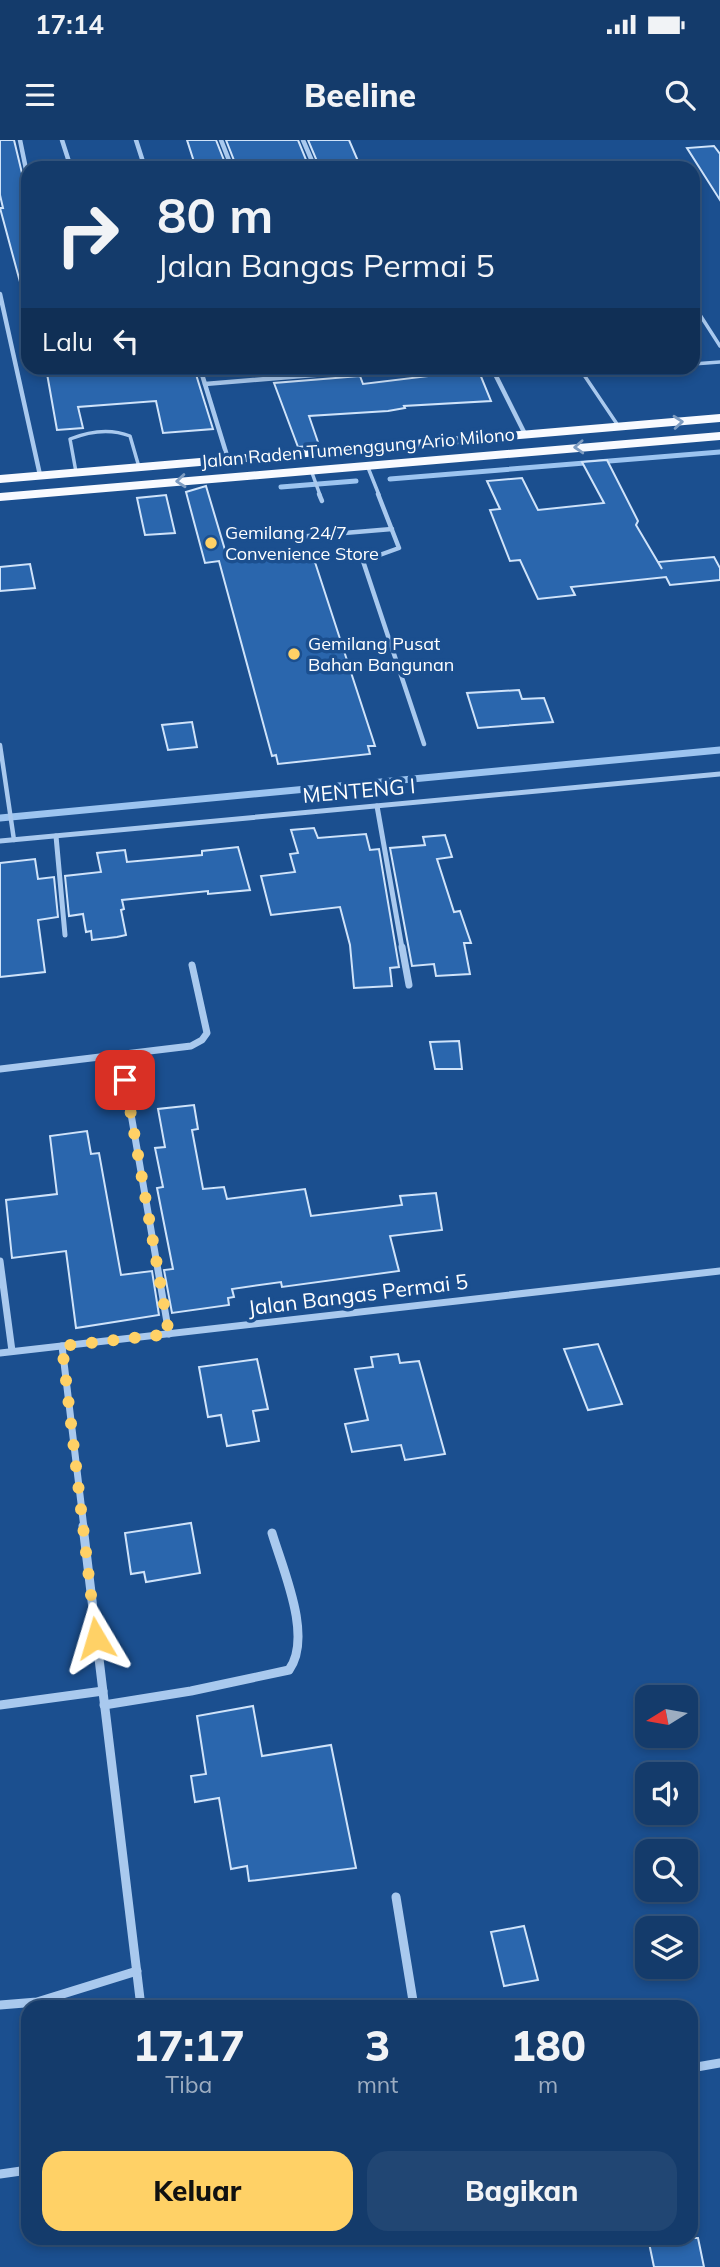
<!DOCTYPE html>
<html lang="id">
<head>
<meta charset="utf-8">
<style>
	body { margin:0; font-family:Mulish,sans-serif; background:#214673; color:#f1f3f6; height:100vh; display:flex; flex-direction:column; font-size:26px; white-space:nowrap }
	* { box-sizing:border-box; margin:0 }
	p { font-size:23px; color:#9dadc1 }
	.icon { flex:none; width:38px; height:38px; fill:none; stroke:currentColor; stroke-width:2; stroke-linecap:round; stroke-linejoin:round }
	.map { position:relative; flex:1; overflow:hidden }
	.side { position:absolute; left:21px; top:1860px; width:677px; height:245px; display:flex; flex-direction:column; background:#143b6b; border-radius:21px; box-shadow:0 4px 10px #0003,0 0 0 2px #33557e }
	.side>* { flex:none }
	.hud { position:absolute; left:21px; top:21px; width:679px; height:214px; border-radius:21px; box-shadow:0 4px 10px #0003,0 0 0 2px #33557e; background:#143b6b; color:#f1f3f6; overflow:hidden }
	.needle { width:46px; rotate:259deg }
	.buttons { position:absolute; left:635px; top:1545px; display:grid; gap:14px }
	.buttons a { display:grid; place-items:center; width:63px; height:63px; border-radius:14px; background:#143b6b; box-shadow:0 4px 10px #0003,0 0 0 2px #33557e; font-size:35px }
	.pin { position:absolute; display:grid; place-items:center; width:60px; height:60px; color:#fff; margin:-30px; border-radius:14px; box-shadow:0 4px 10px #0006 }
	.me { position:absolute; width:77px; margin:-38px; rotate:353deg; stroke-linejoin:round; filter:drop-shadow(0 0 5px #0008) }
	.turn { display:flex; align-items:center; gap:24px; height:147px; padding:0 21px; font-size:32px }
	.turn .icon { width:91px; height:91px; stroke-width:2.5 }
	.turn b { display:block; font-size:49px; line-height:60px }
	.then { display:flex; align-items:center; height:66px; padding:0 21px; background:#0003; gap:14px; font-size:26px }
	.eta { display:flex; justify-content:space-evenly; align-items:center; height:119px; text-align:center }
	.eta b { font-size:42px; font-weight:800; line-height:49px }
	.primary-button { display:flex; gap:14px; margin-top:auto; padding:14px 21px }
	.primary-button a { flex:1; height:80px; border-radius:21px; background:#ffd166; color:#111; font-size:28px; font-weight:800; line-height:80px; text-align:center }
	.primary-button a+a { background:#214673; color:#f1f3f6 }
	.status { display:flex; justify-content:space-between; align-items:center; height:49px; padding:0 35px; background:#143b6b; direction:ltr }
	.status svg { height:19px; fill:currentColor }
	header { display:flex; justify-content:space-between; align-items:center; height:91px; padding:0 21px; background:#143b6b; font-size:32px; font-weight:800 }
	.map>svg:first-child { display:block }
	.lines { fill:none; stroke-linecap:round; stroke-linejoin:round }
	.stream-far1 { stroke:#9cc4f0; stroke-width:5 }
	.stream { stroke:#9cc4f0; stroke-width:7 }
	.building { fill:#2a66ad; stroke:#cfe3fa; stroke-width:2 }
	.service-far1 { stroke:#a9c9ee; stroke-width:3.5 }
	.service { stroke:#a9c9ee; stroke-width:4.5 }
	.minor-far3 { stroke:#a9c9ee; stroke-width:4.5 }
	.minor-far2 { stroke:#a9c9ee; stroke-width:5 }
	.minor-far1 { stroke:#a9c9ee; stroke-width:7 }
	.minor { stroke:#a9c9ee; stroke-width:9 }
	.trunk { fill:#f8faff; fill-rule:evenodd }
	.oneway { stroke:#7e9cc1 }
	.route { stroke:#ffd166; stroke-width:12; stroke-dasharray:0 21.6 }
	.poi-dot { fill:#ffd166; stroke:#1b4f8f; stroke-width:2.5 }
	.labels { text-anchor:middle; stroke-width:7; stroke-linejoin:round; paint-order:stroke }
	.far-street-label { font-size:18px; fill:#fff; stroke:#1b4f8f }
	.far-poi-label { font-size:18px; fill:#fff; stroke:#1b4f8f; text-anchor:start }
	.street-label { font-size:21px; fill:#fff; stroke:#1b4f8f }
</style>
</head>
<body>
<div class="status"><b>17:14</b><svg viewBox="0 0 49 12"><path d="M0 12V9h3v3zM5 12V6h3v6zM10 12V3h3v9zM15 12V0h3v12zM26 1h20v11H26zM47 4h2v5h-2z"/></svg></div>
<header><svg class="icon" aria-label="menu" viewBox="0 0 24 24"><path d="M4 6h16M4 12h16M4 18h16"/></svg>Beeline<svg class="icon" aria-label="search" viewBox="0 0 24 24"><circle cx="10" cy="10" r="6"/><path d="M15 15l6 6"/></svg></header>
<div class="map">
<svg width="720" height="2127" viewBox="0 0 720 2127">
	<rect width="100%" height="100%" fill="#1b4f8f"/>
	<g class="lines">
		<g class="stream-far1">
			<polyline points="390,339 720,312"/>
			<polyline points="281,347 356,341"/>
		</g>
		<polyline class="stream" points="0,678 720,610"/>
	</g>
	<g class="building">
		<polygon points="0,0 14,0 28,58 28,141 20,142 0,68 3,68 0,55"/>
		<polygon points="187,0 216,0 227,28 196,28"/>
		<polygon points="226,0 298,0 309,27 237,28"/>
		<polygon points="308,0 349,0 361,28 319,26"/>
		<polygon points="714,6 720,14 720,60 687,8"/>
		<polygon points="46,228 194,228 213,289 163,293 156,261 78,267 83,288 57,290"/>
		<polygon points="268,228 346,228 270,234"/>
		<polygon points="453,233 455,236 480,234 491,261 404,266 405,268 388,271 309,276 319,305 298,307 274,243 360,236 363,244"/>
		<polygon points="607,320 638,381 636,385 662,429 658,422 714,417 720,428 720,440 670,445 666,437 571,447 575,455 538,459 520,420 510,421 490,370 500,369 487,341 522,338 538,370 604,363 582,322"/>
		<polygon points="206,346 228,420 312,413 375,606 368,606 370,614 278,624 276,615 272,616 219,421 205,423 186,352"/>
		<polygon points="166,355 175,393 145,395 137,358"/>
		<polygon points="30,424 35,448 0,451 0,427"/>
		<polygon points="519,550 522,559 544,558 553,582 478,588 467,553"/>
		<polygon points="192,582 197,607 168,610 162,585"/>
		<polygon points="314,688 318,698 366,694 370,710 379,709 399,827 390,828 392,846 354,848 350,805 340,767 271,775 261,736 295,732 290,714 298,713 291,690"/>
		<polygon points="445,695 452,717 437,719 454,772 460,771 471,803 464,803 470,834 436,836 434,824 412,826 390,708 425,705 423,697"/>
		<polygon points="238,707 250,750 208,754 208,751 122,760 124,769 121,770 126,795 117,797 92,800 91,791 86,792 83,774 69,776 65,736 101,732 97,713 125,710 127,722 202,715 202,711"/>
		<polygon points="35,719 38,739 54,737 58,777 38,780 45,832 0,837 0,723"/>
		<polygon points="459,901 462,929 435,929 430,902"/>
		<polygon points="194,965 198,989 192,990 203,1049 224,1047 227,1059 305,1049 311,1076 402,1065 400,1056 436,1053 442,1090 390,1096 399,1131 282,1147 281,1142 232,1149 234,1157 228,1158 229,1165 172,1173 164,1130 173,1129 157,1048 163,1047 155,1008 165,1007 158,969"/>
		<polygon points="87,991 91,1014 99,1013 121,1135 152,1131 159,1175 76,1188 66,1111 12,1118 6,1060 57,1054 50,996"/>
		<polygon points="598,1204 622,1264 588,1270 564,1209"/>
		<polygon points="398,1214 400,1223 419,1221 445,1314 405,1320 401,1305 352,1312 345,1284 368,1280 355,1229 373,1227 371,1217"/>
		<polygon points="257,1219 268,1269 253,1271 259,1301 227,1306 221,1275 208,1277 199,1227"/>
		<polygon points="191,1383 200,1433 146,1442 144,1432 131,1434 125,1393"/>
		<polygon points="253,1566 262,1616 331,1605 356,1728 249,1741 247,1726 231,1729 219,1658 195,1662 191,1636 206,1634 197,1576"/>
		<polygon points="524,1786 538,1840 504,1846 491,1792"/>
		<polygon points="648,2098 698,2098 704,2127 654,2127"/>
	</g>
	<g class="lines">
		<g class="service-far1">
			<polyline points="693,164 720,206"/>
			<polyline points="693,224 720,222"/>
			<polyline points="569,228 576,233 648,228"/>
			<polyline points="582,232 619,287"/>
			<polyline points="367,325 379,355"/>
			<polyline points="311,330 320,355"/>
			<path d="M76,332L70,299C90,291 110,288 130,296L139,327"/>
		</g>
		<g class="service">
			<polyline points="319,354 322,361"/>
			<polyline points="378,354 399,408 363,421 424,604"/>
			<polyline points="285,398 392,389"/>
			<polyline points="0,605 14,700"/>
		</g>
		<g class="minor-far3">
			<polyline points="20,0 28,39"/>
			<polyline points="62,0 71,28"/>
			<polyline points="136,0 145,28"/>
			<polyline points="221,0 232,28"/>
			<polyline points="303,0 315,28"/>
			<polyline points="0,154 40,335"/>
			<polyline points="200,228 228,319"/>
			<polyline points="492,228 525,294"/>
			<polyline points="205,244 398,228"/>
		</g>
		<g class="minor-far2">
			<polyline points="377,666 402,808"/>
			<polyline points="56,696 65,795"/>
			<polyline points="0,701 720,634"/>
		</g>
		<g class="minor-far1">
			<polyline points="402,807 409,845"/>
			<polyline points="121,916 169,1194"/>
			<polyline points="0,929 191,906 202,900 207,893 192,825"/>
			<polyline points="0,1121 12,1211"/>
			<polyline points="62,1206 84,1388"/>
			<polyline points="0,1213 720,1131"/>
		</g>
		<g class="minor">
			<polyline points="83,1386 141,1867"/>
			<polyline points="0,1565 103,1551"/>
			<path d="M104,1565L191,1551L289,1530C313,1497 283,1430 272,1393"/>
			<polyline points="396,1757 414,1867"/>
			<polyline points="0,1865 37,1862 137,1831"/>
			<polyline points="691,1928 720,1923"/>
			<polyline points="0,2034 28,2030"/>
		</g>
		<g class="trunk">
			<polygon points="720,274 720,282 0,343 0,335"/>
			<polygon points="720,292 720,300 0,361 0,353"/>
		</g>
	</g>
	<defs><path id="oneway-chevron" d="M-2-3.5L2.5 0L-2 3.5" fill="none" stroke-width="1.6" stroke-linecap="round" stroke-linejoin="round" transform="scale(1.75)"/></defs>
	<g class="oneway">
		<use href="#oneway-chevron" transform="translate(678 282) rotate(-5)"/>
		<use href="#oneway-chevron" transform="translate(579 307) rotate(177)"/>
		<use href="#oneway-chevron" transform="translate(181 341) rotate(175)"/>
	</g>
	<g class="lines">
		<polyline class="route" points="96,1498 62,1206 169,1194 125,940"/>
	</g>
	<g class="poi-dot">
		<circle cx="211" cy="403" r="7"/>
		<circle cx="294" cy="514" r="7"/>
	</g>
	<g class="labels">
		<g class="far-street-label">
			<text transform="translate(358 308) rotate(-5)" y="6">Jalan Raden Tumenggung Ario Milono</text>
		</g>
		<g class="far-poi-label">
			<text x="225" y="399">Gemilang 24/7<tspan x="225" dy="21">Convenience Store</tspan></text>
			<text x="308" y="510">Gemilang Pusat<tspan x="308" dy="21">Bahan Bangunan</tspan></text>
		</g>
		<g class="street-label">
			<text transform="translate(359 651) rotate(-5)" y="7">MENTENG I</text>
			<text transform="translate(358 1155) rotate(-7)" y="7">Jalan Bangas Permai 5</text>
		</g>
	</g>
</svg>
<div class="buttons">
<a><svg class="needle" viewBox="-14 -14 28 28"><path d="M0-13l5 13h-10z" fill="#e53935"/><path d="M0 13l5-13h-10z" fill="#9dadc1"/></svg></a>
<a><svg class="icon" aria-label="sound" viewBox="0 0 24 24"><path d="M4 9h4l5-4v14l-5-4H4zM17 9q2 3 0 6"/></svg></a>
<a><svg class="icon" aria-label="search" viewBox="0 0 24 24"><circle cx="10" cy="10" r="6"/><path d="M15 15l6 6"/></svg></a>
<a><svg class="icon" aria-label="layers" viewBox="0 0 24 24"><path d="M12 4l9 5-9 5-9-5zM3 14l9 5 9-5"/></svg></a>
</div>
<div class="pin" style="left:125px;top:940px;background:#d93025"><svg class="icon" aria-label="arrive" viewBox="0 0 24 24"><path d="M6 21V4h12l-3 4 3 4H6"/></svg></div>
<svg class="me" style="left:96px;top:1498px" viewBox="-20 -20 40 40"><path d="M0-17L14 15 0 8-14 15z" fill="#ffd166" stroke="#fff" stroke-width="4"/></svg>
<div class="hud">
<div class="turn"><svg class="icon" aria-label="right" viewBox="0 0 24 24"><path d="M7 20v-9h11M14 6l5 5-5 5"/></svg><div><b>80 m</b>Jalan Bangas Permai 5</div></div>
<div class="then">Lalu<svg class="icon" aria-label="left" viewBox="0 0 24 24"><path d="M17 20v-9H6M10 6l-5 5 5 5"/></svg></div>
</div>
<section class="side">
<div class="eta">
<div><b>17:17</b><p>Tiba</p></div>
<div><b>3</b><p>mnt</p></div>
<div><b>180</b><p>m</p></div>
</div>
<div class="primary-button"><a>Keluar</a><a>Bagikan</a></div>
</section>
</div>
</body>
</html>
